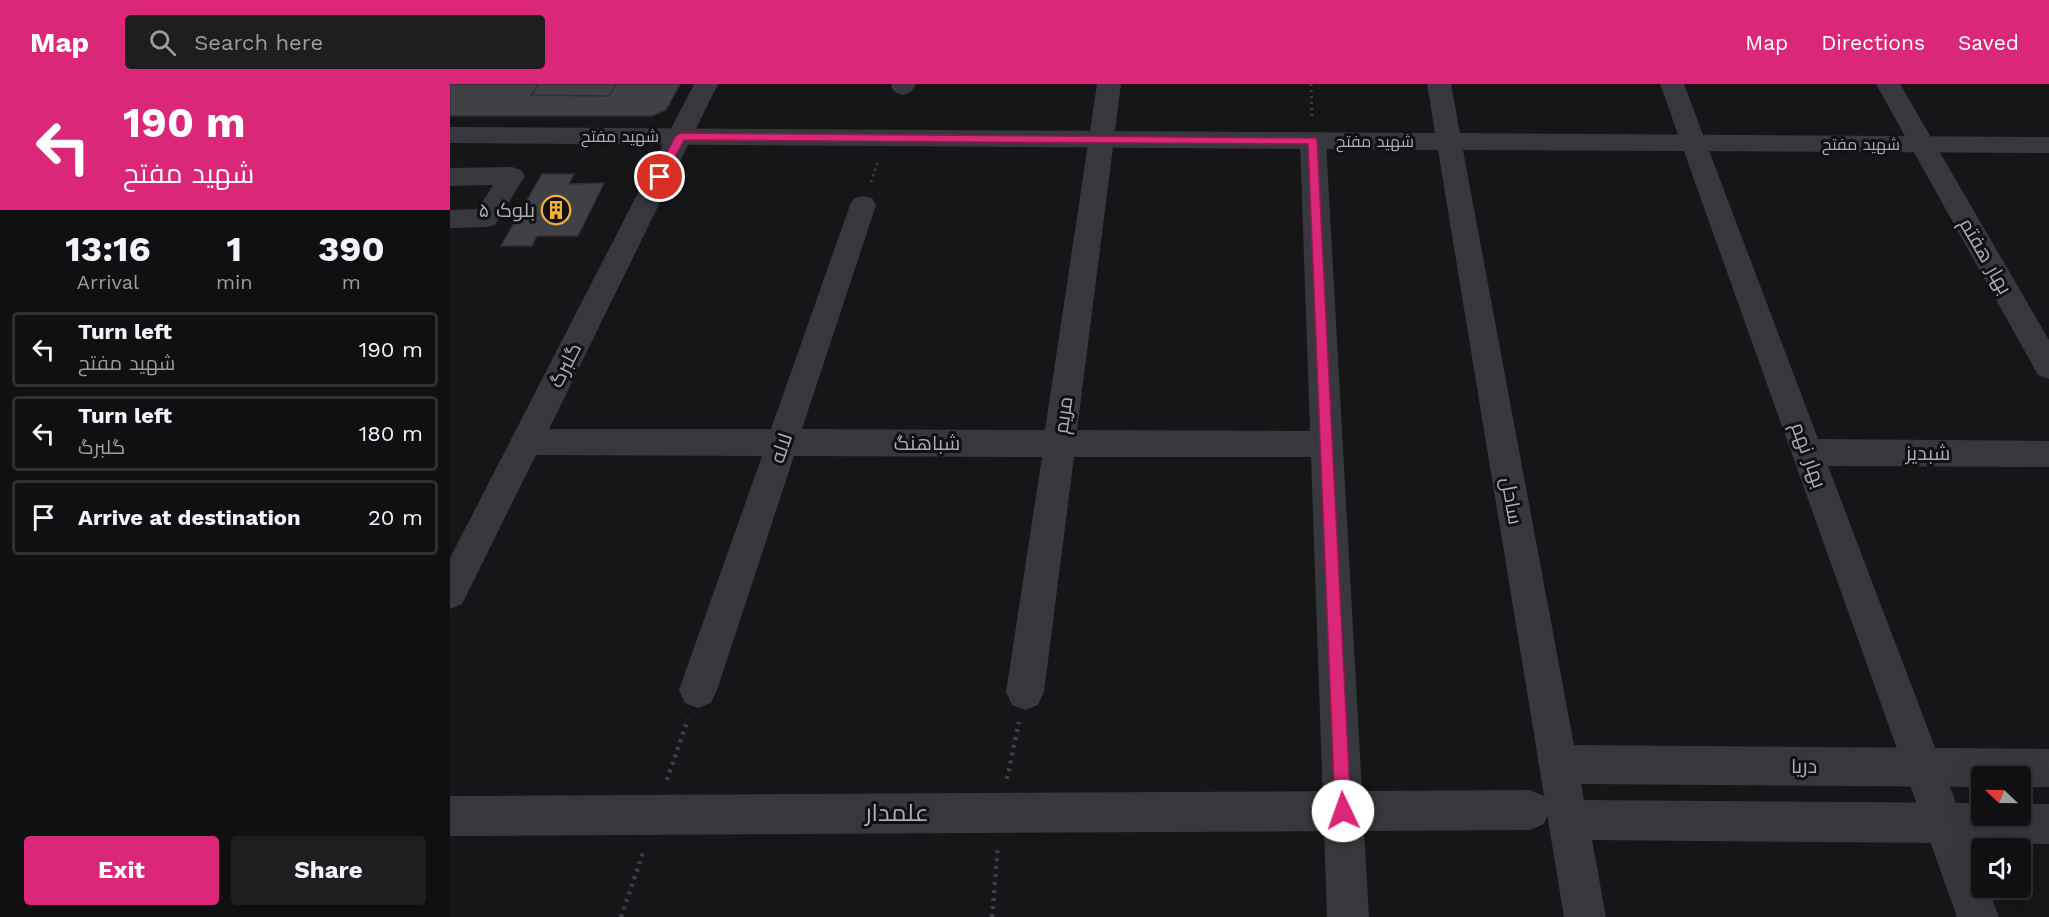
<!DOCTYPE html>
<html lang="en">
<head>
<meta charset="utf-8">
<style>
	body { margin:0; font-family:"Work Sans",Cairo,sans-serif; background:#1e1e20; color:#f1f3f6; height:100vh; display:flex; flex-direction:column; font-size:22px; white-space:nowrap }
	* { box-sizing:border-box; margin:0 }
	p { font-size:20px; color:#9c9d9f }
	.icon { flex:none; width:33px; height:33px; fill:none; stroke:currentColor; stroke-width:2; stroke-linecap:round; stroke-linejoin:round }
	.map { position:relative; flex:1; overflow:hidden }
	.panel { display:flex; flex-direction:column; background:#101012; width:450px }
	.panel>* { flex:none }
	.top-card { background:#db2777; color:#fff; overflow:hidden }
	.needle { width:39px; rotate:292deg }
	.fabs { position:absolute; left:1521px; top:682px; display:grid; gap:12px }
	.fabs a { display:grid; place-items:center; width:60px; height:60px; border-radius:6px; background:#101012; box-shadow:0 6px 24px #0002,0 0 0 2px #303032; font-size:30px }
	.pin { position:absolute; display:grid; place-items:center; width:51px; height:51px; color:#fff; margin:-26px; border:3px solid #fff; border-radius:50%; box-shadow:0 2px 6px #0007 }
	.me { position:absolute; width:66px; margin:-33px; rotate:357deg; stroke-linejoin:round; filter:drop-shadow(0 0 4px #0008) }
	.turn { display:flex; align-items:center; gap:21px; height:126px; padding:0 24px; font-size:27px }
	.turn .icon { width:78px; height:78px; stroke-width:2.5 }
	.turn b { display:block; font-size:42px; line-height:51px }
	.eta { display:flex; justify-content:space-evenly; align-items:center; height:102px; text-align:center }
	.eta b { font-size:36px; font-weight:700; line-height:42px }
	.cta { display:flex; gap:12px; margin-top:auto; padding:12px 24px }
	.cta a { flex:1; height:69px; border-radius:6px; background:#db2777; color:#fff; font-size:24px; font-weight:700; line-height:69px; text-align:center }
	.cta a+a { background:#1e1e20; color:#f1f3f6 }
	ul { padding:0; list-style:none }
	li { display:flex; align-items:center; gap:18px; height:75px; margin:0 12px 9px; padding:0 12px; border:3px solid #303032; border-radius:6px }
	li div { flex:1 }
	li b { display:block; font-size:22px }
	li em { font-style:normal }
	header { display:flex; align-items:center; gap:36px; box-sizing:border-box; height:84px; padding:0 30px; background:#db2777; color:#fff }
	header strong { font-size:28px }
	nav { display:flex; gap:33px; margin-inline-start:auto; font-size:21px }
	.search { width:420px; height:54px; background:#1e1e20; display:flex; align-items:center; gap:15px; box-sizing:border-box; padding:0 21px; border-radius:6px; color:#9c9d9f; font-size:22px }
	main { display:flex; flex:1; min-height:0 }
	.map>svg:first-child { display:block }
	.building { fill:#404145; stroke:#303034; stroke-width:1.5 }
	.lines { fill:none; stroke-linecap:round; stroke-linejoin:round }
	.path-far1 { stroke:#3d3f44; stroke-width:3; stroke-dasharray:2 4; stroke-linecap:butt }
	.path { stroke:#3d3f44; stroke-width:4.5; stroke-dasharray:3 5; stroke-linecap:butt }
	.minor { fill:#37383d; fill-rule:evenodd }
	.tertiary { fill:#37383d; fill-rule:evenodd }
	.route { fill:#db2777; stroke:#8e194d; stroke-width:1.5 }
	.labels { text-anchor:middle; stroke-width:6; stroke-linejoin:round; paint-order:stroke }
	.far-street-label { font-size:16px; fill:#a8adb8; stroke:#111113 }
	.poi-label { font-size:20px; fill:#a8adb8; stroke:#111113; text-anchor:end }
	.street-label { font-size:20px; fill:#a8adb8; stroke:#111113 }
	.near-street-label { font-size:24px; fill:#a8adb8; stroke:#111113 }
</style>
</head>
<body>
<header>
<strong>Map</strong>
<div class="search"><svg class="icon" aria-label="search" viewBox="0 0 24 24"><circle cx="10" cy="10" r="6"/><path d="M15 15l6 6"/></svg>Search here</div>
<nav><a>Map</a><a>Directions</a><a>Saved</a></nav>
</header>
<main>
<section class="panel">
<div class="top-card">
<div class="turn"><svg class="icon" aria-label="left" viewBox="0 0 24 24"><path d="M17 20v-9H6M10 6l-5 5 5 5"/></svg><div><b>190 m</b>شهید مفتح</div></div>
</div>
<div class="eta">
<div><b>13:16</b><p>Arrival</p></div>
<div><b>1</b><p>min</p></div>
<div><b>390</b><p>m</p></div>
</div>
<ul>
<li><svg class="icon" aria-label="left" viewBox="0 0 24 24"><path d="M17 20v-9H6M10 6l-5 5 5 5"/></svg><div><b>Turn left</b><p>شهید مفتح</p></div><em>190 m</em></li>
<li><svg class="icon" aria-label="left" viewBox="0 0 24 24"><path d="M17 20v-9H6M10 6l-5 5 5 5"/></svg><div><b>Turn left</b><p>گلبرگ</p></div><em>180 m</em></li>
<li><svg class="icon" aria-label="arrive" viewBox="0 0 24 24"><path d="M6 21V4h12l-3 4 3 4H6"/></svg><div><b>Arrive at destination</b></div><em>20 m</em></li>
</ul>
<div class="cta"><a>Exit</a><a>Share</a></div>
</section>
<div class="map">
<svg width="1599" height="833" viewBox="0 0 1599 833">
	<rect width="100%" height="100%" fill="#161618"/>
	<g class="building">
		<polygon points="0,0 230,0 216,26 202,32 0,32"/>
		<polygon points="89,0 166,0 159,12 81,11"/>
		<polygon points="92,90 124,90 119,100 154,99 128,152 87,152 82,162 51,162"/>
	</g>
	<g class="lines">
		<g class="path-far1">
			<polyline points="861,0 862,35"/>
			<polyline points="421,98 428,77"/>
		</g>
		<g class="path">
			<polyline points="557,695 569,638"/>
			<polyline points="217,696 238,635"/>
			<polyline points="171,833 194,766"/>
			<polyline points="542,833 548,762"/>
		</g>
		<g class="minor">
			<polygon points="244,0 268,0 99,345 321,345 400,121 404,114 413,112 422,114 426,121 352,345 595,346 647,0 671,0 627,346 860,347 850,57 854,51 863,49 872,51 876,57 912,707 1080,706 1094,712 1100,726 1094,740 1080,746 914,747 919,833 877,833 861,373 624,373 594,608 588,621 575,626 562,621 556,608 592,373 344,372 267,606 261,619 248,624 235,619 229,606 312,372 86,371 12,520 0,525 0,474"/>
			<polygon points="442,0 466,0 461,8 453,11 445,8 441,3"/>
			<polygon points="1210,0 1234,0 1368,355 1599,357 1599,383 1378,382 1532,787 1532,804 1538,804 1549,833 1507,833"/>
			<polygon points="1426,0 1450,0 1599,256 1599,295 1588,291"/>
			<polygon points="62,83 71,86 75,92 45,141 36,143 0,144 0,126 28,125 43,101 0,102 0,84"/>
		</g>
		<g class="tertiary">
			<polygon points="977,0 1001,0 1010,49 1599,53 1599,69 1013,66 1124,661 1599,665 1599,703 1570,703 1570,693 1532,693 1532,703 1131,700 1134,716 1532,719 1532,732 1570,732 1570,720 1599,720 1599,760 1142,756 1156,833 1114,833 988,66 0,59 0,43 985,49"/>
			<polygon points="893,707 907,713 913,727 907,741 893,747 0,752 0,712"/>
		</g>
	</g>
	<polygon class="route" points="230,49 867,54 901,727 899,732 893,735 887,732 885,727 858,60 234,56 213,96 206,96 204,93 225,53"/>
	<defs>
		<g id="building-ring" transform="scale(1.5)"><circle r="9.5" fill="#111113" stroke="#f2b134" stroke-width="1.5"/><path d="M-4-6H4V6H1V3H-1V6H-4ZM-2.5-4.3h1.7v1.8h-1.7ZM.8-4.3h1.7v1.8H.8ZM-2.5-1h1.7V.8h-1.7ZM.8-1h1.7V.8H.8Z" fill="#f2b134"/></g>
	</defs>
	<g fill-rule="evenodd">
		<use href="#building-ring" x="106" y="126"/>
	</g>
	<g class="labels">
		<g class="far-street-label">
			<text x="170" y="58">شهید مفتح</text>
			<text x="925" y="63">شهید مفتح</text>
			<text x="1411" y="66">شهید مفتح</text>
		</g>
		<g class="poi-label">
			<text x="85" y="133">بلوک ۵</text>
		</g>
		<g class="street-label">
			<text transform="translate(1536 172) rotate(60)" y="7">بهار هفتم</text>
			<text transform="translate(115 281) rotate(-63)" y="7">گلبرگ</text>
			<text transform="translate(613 331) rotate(-82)" y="7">مریم</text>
			<text x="477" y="366">شباهنگ</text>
			<text transform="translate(331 364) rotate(-71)" y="7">لاله</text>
			<text x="1478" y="376">شبدیز</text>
			<text transform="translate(1359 371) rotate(70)" y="7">بهار نهم</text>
			<text transform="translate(1062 417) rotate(80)" y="7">ساحل</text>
			<text x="1354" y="689">دریا</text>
		</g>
		<g class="near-street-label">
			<text x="447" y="737">علمدار</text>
		</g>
	</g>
</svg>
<div class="fabs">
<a><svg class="needle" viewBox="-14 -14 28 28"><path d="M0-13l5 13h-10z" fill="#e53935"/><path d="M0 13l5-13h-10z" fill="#9c9d9f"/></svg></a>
<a><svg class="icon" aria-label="sound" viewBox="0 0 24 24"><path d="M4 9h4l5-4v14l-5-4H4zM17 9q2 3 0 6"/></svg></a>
</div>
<div class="pin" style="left:210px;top:93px;background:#d93025"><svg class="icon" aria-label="arrive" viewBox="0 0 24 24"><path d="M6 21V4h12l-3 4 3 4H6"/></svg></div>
<svg class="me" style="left:893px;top:727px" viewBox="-20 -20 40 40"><circle r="19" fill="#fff"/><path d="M0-13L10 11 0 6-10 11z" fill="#db2777"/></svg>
</div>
</main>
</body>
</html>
